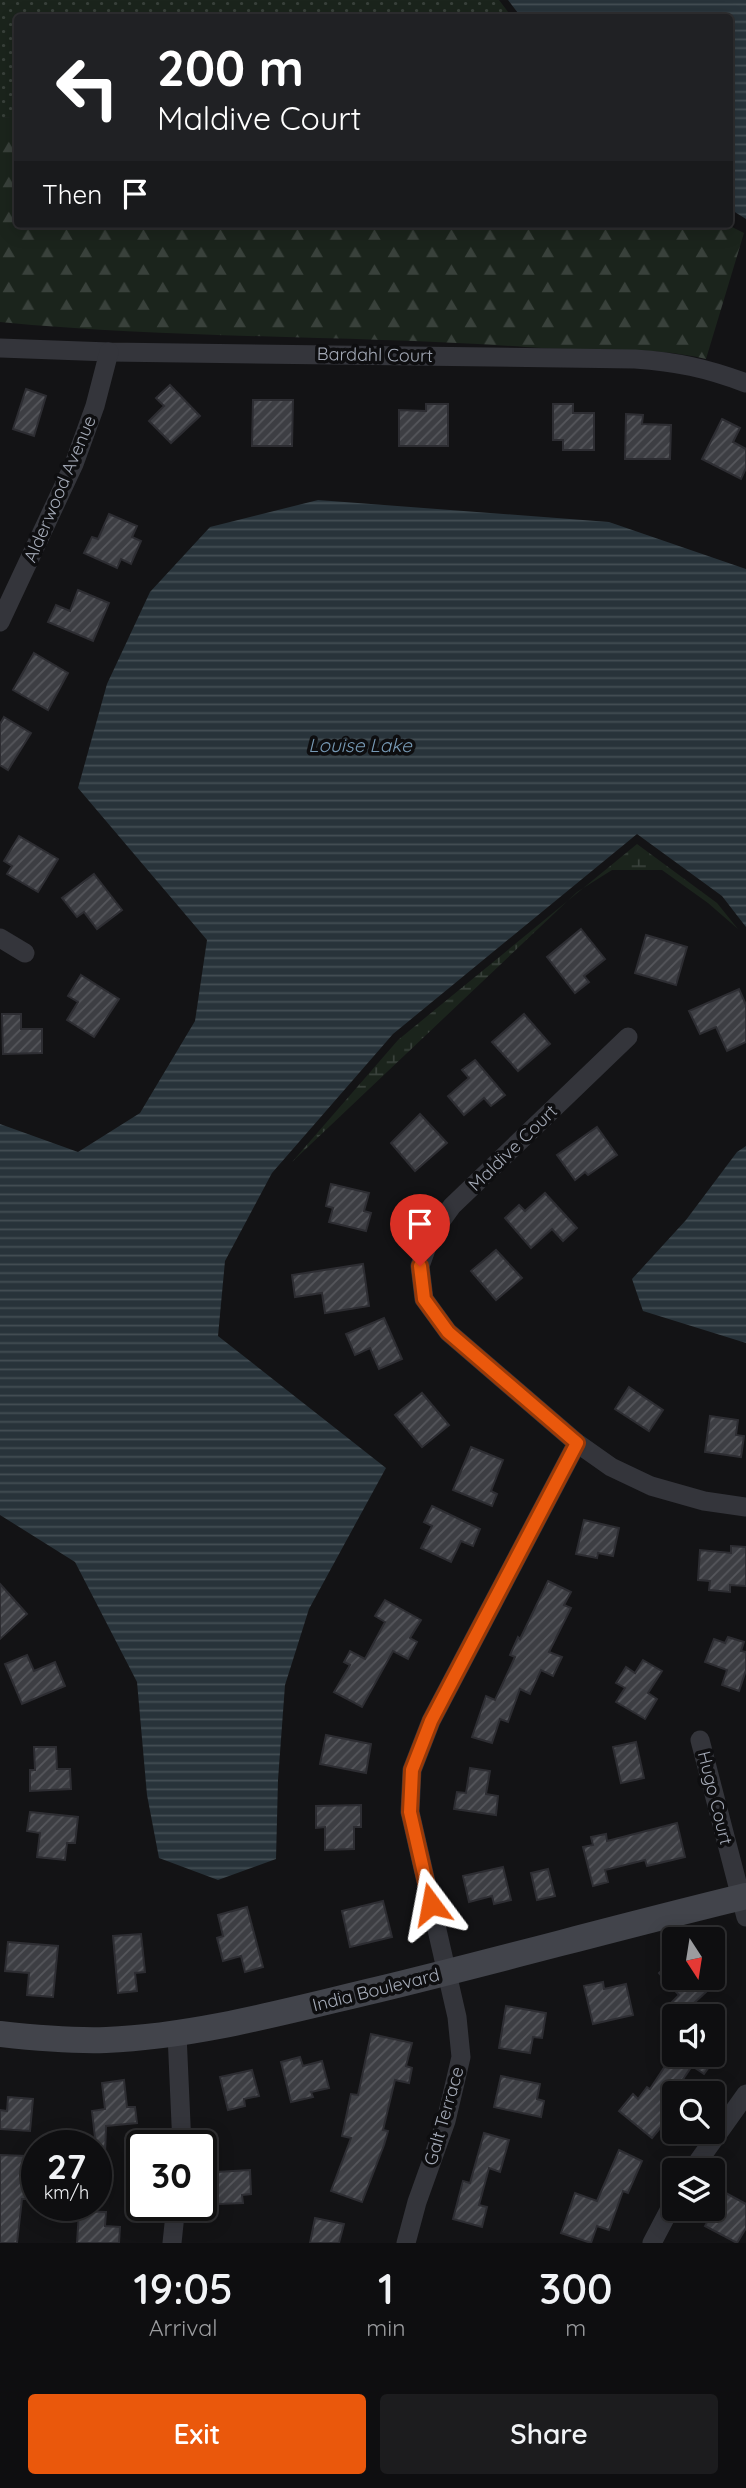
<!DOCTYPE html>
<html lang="en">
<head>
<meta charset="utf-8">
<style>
	body { margin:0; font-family:Quicksand,sans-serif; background:#1c1c1e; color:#f1f3f6; height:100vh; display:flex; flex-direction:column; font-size:26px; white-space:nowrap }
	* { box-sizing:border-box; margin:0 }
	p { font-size:23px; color:#9b9c9f }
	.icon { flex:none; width:38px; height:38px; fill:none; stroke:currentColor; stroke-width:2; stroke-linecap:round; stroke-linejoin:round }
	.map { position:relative; height:2243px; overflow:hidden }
	.drawer { display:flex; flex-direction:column; background:#0e0e10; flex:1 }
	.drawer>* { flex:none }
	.banner { position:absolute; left:14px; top:14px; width:719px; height:214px; border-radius:7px; box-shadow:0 4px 18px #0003,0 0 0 2px #2e2e30; background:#202124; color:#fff; overflow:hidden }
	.needle { width:46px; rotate:168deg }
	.buttons { position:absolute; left:662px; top:1927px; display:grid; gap:14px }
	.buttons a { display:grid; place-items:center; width:63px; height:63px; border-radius:7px; background:#0e0e10; box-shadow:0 4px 18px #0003,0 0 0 2px #2e2e30; font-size:35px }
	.speed { position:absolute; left:21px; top:2130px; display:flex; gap:14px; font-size:35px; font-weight:700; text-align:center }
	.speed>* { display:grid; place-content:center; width:91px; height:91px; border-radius:50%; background:#0e0e10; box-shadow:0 4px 18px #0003,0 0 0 2px #2e2e30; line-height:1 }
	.speed small { font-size:18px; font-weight:400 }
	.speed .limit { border:4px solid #111; border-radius:10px; background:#fff; color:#111 }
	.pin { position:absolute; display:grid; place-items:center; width:60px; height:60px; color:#fff; margin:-72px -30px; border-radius:50% 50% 50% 0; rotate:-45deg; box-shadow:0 0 7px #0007 }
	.pin .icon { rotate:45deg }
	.me { position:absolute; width:77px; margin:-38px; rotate:347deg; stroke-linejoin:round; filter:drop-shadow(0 0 5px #0008) }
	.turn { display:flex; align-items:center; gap:24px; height:147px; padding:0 28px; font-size:32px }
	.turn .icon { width:91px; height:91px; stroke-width:2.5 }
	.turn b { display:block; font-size:49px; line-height:60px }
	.then { display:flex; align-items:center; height:66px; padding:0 28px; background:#0003; gap:14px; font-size:26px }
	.eta { display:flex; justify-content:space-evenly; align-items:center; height:119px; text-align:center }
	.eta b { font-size:42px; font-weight:600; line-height:49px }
	.primary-button { display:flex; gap:14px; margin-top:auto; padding:14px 28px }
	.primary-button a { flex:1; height:80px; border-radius:7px; background:#ea580c; color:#fff; font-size:28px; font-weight:600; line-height:80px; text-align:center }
	.primary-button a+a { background:#1c1c1e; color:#f1f3f6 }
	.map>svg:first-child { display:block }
	.grass { fill:url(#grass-dots) }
	.forest { fill:url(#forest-firs) }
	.wetland { fill:url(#wetland-marsh) }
	.water { fill:url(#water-rules) }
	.building { fill:url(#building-hatch); stroke:#2d2d32; stroke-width:2 }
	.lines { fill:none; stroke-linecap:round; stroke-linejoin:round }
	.street { stroke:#34353b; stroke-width:19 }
	.secondary { stroke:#42444b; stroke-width:26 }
	.route-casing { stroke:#983908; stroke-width:18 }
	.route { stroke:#ea580c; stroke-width:12 }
	.labels { text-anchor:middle; stroke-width:7; stroke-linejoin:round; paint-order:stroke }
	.street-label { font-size:18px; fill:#a4aab7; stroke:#0e0e10 }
	.water-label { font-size:19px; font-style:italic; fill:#779ab6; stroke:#0e0e10 }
</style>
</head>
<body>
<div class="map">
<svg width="746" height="2243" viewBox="0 0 746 2243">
	<defs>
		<pattern id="grass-dots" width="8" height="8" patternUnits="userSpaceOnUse" patternTransform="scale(1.75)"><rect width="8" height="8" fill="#1b241c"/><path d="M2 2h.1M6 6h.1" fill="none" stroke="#39413b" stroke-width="1.8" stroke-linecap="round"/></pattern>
		<pattern id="forest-firs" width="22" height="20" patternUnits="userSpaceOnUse" patternTransform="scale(1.75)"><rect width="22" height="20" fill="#1b241c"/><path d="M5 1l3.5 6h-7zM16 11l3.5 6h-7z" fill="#39413b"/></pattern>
		<pattern id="wetland-marsh" width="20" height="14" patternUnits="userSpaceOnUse" patternTransform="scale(1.75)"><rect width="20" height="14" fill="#1b241c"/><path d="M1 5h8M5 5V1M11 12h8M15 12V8" fill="none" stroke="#39413b"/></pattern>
		<pattern id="water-rules" width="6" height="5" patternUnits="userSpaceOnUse" patternTransform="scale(1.75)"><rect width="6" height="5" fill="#28333a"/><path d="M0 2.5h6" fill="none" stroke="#444e54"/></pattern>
		<pattern id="building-hatch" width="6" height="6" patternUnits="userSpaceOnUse" patternTransform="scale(1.75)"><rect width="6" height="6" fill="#3d3e43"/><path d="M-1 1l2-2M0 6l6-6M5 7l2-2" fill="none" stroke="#56575c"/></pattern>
	</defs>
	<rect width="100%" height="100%" fill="#131315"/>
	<polygon class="grass" points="0,0 499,0 512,17 18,18 17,118 0,117"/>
	<path class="forest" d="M0,117L17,118L18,224H726L744,233L706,359C647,345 587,352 526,347C351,335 175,339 0,322Z"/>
	<polygon class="wetland" points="637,844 717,903 738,929 708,903 662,870 612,870 577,892 292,1162 398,1040"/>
	<g class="water">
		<polygon points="508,0 746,0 746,219 730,209 730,18 521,17"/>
		<polygon points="318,500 609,522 746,569 746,927 722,896 637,834 393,1034 272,1173 225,1261 218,1336 386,1468 309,1609 285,1685 278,1780 276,1859 218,1880 159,1858 147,1795 137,1682 75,1562 0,1515 0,1124 78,1152 140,1113 195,1021 207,940 78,788 107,684 150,592 210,527"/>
		<polygon points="746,1146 746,1343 643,1311 632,1279 686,1220 737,1152"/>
	</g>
	<g class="building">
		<polygon points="170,385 200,416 171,443 149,421 164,406 156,398"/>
		<polygon points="26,389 46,396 34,436 13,429"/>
		<polygon points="253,400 293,400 292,446 252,446"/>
		<polygon points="426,404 448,404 448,446 399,446 399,410 426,411"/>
		<polygon points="553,404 573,404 573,413 594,413 594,450 563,450 563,440 553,440"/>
		<polygon points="626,414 643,415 642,424 671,425 670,459 625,459"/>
		<polygon points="722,419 740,428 733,442 746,449 746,468 741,479 702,459"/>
		<polygon points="109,514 137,526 132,537 141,541 131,564 121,559 117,568 84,553 92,537 98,539"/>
		<polygon points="78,590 109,603 93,641 48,622 56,605 70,611"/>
		<polygon points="34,653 68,673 48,710 13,690"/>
		<polygon points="4,717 31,733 8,770 0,765 0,724"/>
		<polygon points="19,836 58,859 38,892 7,874 12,866 4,861"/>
		<polygon points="94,874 122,910 97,929 84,912 77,917 62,898"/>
		<polygon points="581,929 605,959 584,976 589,982 575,993 547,957"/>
		<polygon points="646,935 687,947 676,985 635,973"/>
		<polygon points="81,975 119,999 94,1037 67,1020 78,1002 68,996"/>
		<polygon points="739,989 746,1005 746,1042 727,1051 716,1027 700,1034 689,1011"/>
		<polygon points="2,1014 21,1014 21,1029 42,1029 42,1053 3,1054"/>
		<polygon points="524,1014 550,1044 518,1071 492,1042"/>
		<polygon points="475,1060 505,1095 491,1106 484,1098 464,1115 448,1096 469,1078 462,1070"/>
		<polygon points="420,1114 447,1143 415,1171 391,1143"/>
		<polygon points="597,1127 617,1155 588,1175 585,1172 575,1180 557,1155"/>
		<polygon points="331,1184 369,1193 364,1211 371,1213 366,1231 329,1222 333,1208 326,1206"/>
		<polygon points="545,1193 577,1228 563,1241 552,1229 531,1248 505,1218 519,1205 525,1211"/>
		<polygon points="496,1250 522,1278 496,1300 471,1271"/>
		<polygon points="363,1264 369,1306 325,1313 322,1293 295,1297 292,1275"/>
		<polygon points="384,1318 402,1359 379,1369 370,1348 355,1355 346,1334"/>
		<polygon points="629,1387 663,1410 649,1431 615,1409"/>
		<polygon points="422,1393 449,1425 422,1447 395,1415"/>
		<polygon points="710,1416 738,1420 736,1435 744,1436 741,1457 705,1452"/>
		<polygon points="471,1447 503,1460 491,1491 497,1494 492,1506 453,1490"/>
		<polygon points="432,1506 480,1529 473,1546 461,1541 451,1562 421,1548 432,1526 424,1522"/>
		<polygon points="584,1520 619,1528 613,1556 598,1553 597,1558 576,1554"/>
		<polygon points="731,1546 746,1547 746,1586 730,1585 730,1592 709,1590 710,1581 698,1580 700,1550 731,1553"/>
		<polygon points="548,1581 571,1592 564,1605 571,1608 549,1652 562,1657 553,1676 541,1670 530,1694 520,1689 508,1722 500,1719 492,1743 472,1737 486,1696 495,1700 515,1657 510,1655 518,1637 520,1639"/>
		<polygon points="0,1584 27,1614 0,1639"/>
		<polygon points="385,1600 421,1620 410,1638 417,1642 408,1659 393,1651 362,1707 334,1692 350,1665 344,1662 350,1651 365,1659 385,1622 375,1616"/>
		<polygon points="728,1637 744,1642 741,1651 746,1652 746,1670 739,1691 722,1685 727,1670 705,1662 714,1639 725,1643"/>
		<polygon points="27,1655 34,1671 55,1662 65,1686 22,1704 5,1664"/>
		<polygon points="643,1660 662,1671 648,1693 657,1699 645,1719 616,1702 625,1688 616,1683 626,1667 635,1673"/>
		<polygon points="326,1735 371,1744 366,1773 320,1764"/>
		<polygon points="636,1742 644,1778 621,1783 613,1747"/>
		<polygon points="34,1747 56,1747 57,1769 70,1769 71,1789 30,1791 30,1770 35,1770"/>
		<polygon points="470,1768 490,1771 486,1794 498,1796 496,1815 454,1809 457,1792 466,1793"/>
		<polygon points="361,1805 361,1827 354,1827 354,1849 325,1850 325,1827 316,1828 316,1806"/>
		<polygon points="30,1812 78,1817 75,1843 67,1843 65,1860 37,1857 40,1833 27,1831"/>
		<polygon points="677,1823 685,1857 647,1866 645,1860 605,1870 608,1882 593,1886 583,1847 593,1845 591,1837 606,1834 607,1841"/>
		<polygon points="503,1867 511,1900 494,1904 492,1896 469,1902 463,1876"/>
		<polygon points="548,1869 555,1896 537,1900 531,1873"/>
		<polygon points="383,1901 392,1937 350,1947 342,1911"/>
		<polygon points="247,1907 263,1967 245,1972 241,1956 223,1961 217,1938 223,1936 218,1915"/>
		<polygon points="141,1934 145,1972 135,1973 137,1991 118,1993 113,1936"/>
		<polygon points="8,1942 58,1946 53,1997 27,1995 29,1973 5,1971"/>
		<polygon points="674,1959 674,1978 721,1978 680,2016 669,2005 679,1995 659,1973"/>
		<polygon points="603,1982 604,1989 626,1984 633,2015 593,2024 584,1986"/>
		<polygon points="506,2006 546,2013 542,2038 533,2037 530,2053 499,2048"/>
		<polygon points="371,2034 412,2043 406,2066 412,2068 409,2083 395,2080 383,2130 388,2131 384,2145 362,2202 331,2191 351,2138 342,2136 351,2094 358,2095"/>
		<polygon points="673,2054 707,2054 714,2060 704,2074 692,2066 667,2103 674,2111 652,2138 619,2111 633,2094 638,2099 647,2087 650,2089"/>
		<polygon points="300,2057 303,2066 322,2061 329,2088 311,2092 313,2097 291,2102 281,2062"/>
		<polygon points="252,2070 259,2096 244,2099 245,2106 228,2110 220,2077"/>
		<polygon points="501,2076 540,2084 537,2099 544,2101 541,2117 494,2107"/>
		<polygon points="124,2080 127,2107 135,2107 137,2123 106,2126 105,2155 97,2155 92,2111 105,2109 102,2083"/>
		<polygon points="8,2097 33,2099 30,2131 0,2129 0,2110 7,2111"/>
		<polygon points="484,2133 509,2140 500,2172 489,2168 479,2205 487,2207 482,2227 453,2219 463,2181 470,2183"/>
		<polygon points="619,2150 642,2161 628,2193 623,2191 609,2230 597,2226 591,2243 561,2233 575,2193 597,2201"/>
		<polygon points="0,2155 27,2156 26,2166 34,2167 32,2199 22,2199 17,2243 0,2243"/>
		<polygon points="250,2170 251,2194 242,2195 243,2203 218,2204 216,2172"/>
		<polygon points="724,2192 746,2204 746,2228 737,2243 705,2226"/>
		<polygon points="79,2211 106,2212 105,2226 120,2227 119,2243 77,2243"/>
		<polygon points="315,2218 344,2224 339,2243 310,2243"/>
	</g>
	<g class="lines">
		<g class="street">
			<path d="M0,348L109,352L635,359C677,362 706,368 746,383"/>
			<polyline points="0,622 74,464 95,406 109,352"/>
			<polyline points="0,938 25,953"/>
			<polyline points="628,1037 452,1206 431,1235 420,1266 424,1299 448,1332 577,1443 611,1467 651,1486 704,1501 746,1507"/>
			<polyline points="700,1740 746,1917"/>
			<polyline points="177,2034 182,2146"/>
			<polyline points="692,2170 746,2094"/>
			<polyline points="172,2243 176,2205"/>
			<polyline points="406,2243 417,2202 446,2121 461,2057 457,2017 410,1812 412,1770 431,1721 577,1443"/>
			<polyline points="652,2243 674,2201"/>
		</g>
		<path class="secondary" d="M0,2034C35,2038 71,2041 106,2040C197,2036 287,2011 376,1990C500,1960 622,1926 746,1896"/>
	</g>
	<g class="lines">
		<g class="route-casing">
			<polyline id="route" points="420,1266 424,1299 448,1332 577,1443 431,1721 412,1770 410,1812 431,1904"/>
		</g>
		<use href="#route" class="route"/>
	</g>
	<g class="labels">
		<g class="street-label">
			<text transform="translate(375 355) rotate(1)" y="6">Bardahl Court</text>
			<text transform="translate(60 489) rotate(-67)" y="6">Alderwood Avenue</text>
			<text transform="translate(513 1148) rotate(-44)" y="6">Maldive Court</text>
			<text transform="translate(715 1798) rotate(76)" y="6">Hugo Court</text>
			<text transform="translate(376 1990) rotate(-14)" y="6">India Boulevard</text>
			<text transform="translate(444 2116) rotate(-74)" y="6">Galt Terrace</text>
		</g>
		<g class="water-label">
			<text x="360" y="752">Louise Lake</text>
		</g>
	</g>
</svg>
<div class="buttons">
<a><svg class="needle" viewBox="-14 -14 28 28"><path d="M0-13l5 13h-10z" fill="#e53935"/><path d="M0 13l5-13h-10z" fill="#9b9c9f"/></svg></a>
<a><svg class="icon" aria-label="sound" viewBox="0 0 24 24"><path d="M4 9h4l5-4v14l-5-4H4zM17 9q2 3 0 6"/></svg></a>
<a><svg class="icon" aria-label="search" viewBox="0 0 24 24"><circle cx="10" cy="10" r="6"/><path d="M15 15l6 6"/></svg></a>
<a><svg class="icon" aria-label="layers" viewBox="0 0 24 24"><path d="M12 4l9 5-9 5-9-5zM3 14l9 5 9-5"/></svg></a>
</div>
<div class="speed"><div>27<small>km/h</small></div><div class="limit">30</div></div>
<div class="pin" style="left:420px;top:1266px;background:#d93025"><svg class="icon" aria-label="arrive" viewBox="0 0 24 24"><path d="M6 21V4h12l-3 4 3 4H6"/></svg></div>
<svg class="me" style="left:431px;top:1904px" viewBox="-20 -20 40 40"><path d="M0-17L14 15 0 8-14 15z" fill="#ea580c" stroke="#fff" stroke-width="4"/></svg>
<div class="banner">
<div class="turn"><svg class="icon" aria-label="left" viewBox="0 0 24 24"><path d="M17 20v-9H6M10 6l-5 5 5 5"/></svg><div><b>200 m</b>Maldive Court</div></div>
<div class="then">Then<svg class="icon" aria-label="arrive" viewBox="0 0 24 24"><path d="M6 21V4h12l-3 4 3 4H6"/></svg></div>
</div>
</div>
<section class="drawer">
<div class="eta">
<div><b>19:05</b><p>Arrival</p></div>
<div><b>1</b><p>min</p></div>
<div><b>300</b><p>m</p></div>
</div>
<div class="primary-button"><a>Exit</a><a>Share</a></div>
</section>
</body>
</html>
